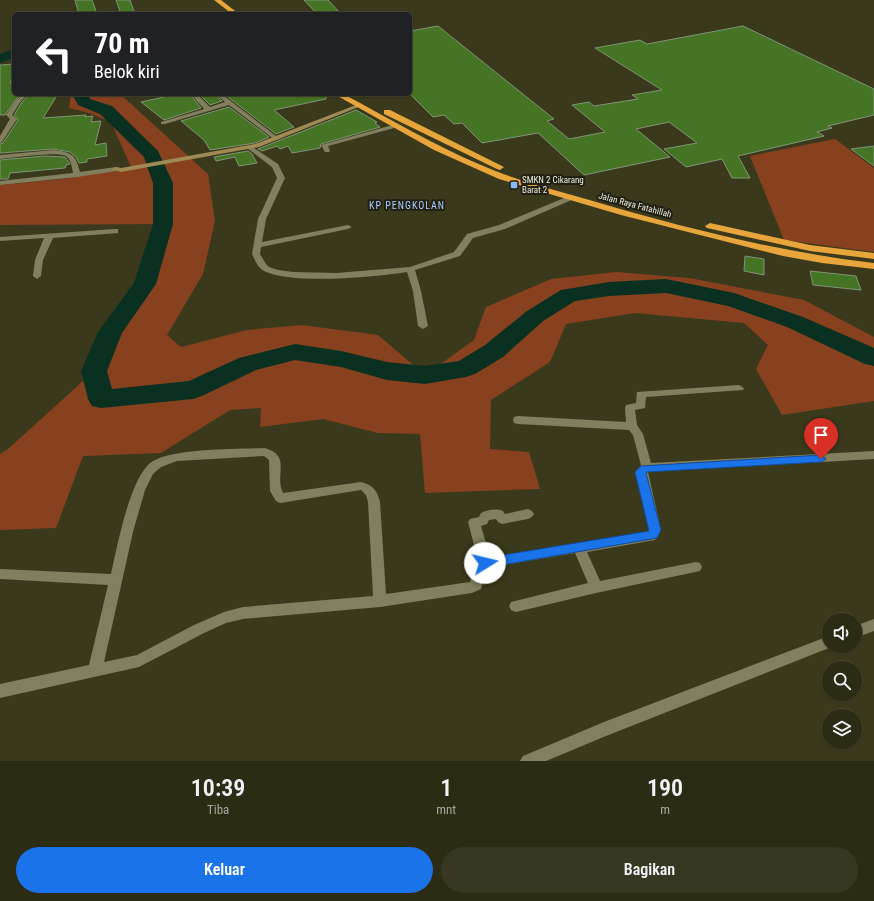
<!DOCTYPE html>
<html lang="id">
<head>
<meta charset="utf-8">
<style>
	body { margin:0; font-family:"Roboto Condensed",sans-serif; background:#383722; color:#f1f3f6; height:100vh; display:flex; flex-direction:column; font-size:15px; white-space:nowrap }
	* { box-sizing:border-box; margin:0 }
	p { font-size:13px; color:#a6a7a0 }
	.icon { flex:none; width:22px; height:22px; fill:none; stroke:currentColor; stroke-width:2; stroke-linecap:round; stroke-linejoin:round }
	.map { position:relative; height:761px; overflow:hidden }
	.details { display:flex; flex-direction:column; background:#2c2b14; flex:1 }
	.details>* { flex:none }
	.banner { position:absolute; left:12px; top:12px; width:400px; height:84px; border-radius:6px; box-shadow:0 1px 3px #0004,0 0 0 1px #484734; background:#202124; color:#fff; overflow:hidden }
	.fabs { position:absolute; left:822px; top:613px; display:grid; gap:8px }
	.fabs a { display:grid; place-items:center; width:40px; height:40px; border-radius:50%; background:#2c2b14; box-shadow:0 1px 3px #0004,0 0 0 1px #484734; font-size:20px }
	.pin { position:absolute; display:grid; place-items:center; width:34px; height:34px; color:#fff; margin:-41px -17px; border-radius:50% 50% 50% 0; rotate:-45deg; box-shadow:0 0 4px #0007 }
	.pin .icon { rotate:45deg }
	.me { position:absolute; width:44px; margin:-22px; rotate:81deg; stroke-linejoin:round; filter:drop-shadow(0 0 3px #0008) }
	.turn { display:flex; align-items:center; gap:14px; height:84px; padding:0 16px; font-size:18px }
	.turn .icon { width:52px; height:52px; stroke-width:2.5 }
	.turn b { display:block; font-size:28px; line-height:34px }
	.eta { display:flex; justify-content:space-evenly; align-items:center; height:68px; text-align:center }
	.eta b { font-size:24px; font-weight:600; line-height:28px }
	.button { display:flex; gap:8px; margin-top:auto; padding:8px 16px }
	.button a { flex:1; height:46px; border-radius:24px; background:#1a73e8; color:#fff; font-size:16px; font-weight:600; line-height:46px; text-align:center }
	.button a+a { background:#383722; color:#f1f3f6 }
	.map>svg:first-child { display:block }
	.green { fill:#87411f }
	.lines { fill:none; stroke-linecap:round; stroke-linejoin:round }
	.river { fill:#0a3022; fill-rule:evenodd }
	.building { fill:#457524; stroke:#819478 }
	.street { fill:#817f5e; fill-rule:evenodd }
	.secondary { fill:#a08a54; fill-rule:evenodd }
	.highway { fill:#e8a53c; fill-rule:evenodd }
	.route { fill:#1a73e8; stroke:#114b97 }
	.poi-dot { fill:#89bafc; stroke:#212013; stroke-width:1.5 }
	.labels { text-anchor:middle; stroke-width:4; stroke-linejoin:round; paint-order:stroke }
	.far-poi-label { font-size:9px; fill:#eeeddc; stroke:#212013; text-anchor:start }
	.far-street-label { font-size:9px; fill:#eeeddc; stroke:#212013 }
	.far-neighbourhood-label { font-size:10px; letter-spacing:1px; fill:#a8cdff; stroke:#212013 }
</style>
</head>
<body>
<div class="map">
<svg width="874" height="761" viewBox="0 0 874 761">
	<rect width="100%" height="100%" fill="#3b391b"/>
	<g class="green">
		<polygon points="71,94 120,94 208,174 215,221 203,274 167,335 181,347 247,330 302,325 378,335 425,375 474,340 486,307 551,279 616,272 689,278 804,300 874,337 874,401 782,415 756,369 768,345 744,323 635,313 566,324 550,362 491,400 490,449 529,452 540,489 425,493 420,434 378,433 323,419 260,427 261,408 230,410 161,453 83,456 56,528 0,530 0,454 8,449 94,371 112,331 145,284 163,224 0,225 0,185 62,179 131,167 111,122 89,113 69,108"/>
		<polygon points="835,139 874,168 874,252 784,240 750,156"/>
	</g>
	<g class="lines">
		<g class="river">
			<polygon points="14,49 14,58 0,63 0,54"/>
			<polygon points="72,94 88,94 90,99 112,106 158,151 173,183 173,224 156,284 122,333 107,371 112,389 189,381 239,358 295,344 341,351 387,362 425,366 459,361 485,345 527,311 561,290 609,282 666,279 734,293 803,317 874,348 874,366 865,364 787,327 728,306 666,293 609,296 575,301 543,321 503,357 475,374 466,377 425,384 387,380 341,367 295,360 256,370 202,396 193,399 101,408 92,406 88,399 81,371 98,332 134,283 153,224 153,183 144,157 100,114 78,105"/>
		</g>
	</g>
	<g class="building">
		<polygon points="75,0 92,0 97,14 79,14"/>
		<polygon points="116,0 130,0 135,14 121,14"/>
		<polygon points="304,0 328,0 341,14 317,14"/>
		<polygon points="438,26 554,119 547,121 569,139 605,132 572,105 589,102 594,106 638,99 632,95 662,90 595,48 640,40 647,44 743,26 874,89 874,115 828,126 832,128 817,132 824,136 738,156 750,178 732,178 722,159 686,167 664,149 697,143 669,122 636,129 670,157 584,175 538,133 482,143 462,123 454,124 444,115 433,117 410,94 410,31"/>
		<polygon points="14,64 14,74 10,83 14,83 14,95 20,94 5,115 0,115 0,65"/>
		<polygon points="30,94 58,94 43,118 86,115 85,117 93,116 91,122 101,121 95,145 106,143 107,156 87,159 87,162 79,163 76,157 70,152 54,149 0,153 0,144 3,143 18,120 14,115 22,102"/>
		<polygon points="178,94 190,94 201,108 164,120 141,102"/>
		<polygon points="199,94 220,94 217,96 222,101 210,105"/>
		<polygon points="224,94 325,94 326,99 274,110 294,127 276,134"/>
		<polygon points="229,107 269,137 255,143 210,150 204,140 181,121"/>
		<polygon points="356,110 377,122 375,123 380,127 321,144 320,148 292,153 288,146 280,149 277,146 262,151 258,149"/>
		<polygon points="874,146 874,166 851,149"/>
		<polygon points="248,151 252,154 257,163 239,166 235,157 216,161 214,157"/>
		<polygon points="44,156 65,157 70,164 66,165 65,168 10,173 8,179 0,179 0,160"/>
		<polygon points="745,256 764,259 764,275 744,271"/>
		<polygon points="810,271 856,276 861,290 813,285"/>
	</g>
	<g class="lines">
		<g class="street">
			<polygon points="22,94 29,94 21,101 12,115 17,119 2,142 0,143 0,136 10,119 6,115 17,99"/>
			<polygon points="191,94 197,94 210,107 225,102 218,96 223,95 280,139 275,140 229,105 165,124 161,124 161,122 204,109"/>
			<polygon points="396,124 398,125 398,127 328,146 330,151 329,152 325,152 321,145"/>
			<path d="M247,146H251L278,164L285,178L266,219L262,242L348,225L352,227L348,229L261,247L260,254L266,264L269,267L278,270L293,272L336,273L410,267L454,252L467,234L499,225L569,196H572L576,198L505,229L473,238L460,256L415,270L421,291L428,326L423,329L418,326L413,291L407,272C375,277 292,285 264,271C258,268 255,260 252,254L258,219L277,178L272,167L247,148Z"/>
			<path d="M54,150C73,153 75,154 80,172L116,167L120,169L116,171L77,177L0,185V181L73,173C72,167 71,160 66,156C56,151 13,158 0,159V155Z"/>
			<polygon points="115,229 118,229 118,233 53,238 43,260 41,276 37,279 33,276 35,260 44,238 0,241 0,237"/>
			<path d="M739,385L744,388L743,390L646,397L645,408L635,410L637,425L643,434L651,463L874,451V459L648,472L661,530L655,540L587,552L600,581L696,562L700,563L702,567L700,571L596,593L516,612L511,610L509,606L511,602L588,583L575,553L486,568L481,589L472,593L380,607L243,619L226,623L204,633L139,667L0,698V684L89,665L108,585L0,579V569L111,574C117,548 130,475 153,461C176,448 237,449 265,448C292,456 274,475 283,493L361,482C373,485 377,490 380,502L386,594L470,582L474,565L478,560L468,522L470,519L479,517L481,513C488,510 496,508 503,511L505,514L528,509L532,511L534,514L532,517L528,519L502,524L498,522L496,519L489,520L487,524L481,526L490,557L647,532L649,529L635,472L641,465L633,435L629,430L518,424L514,423L513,420L514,417L518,416L626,422L625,408L626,405L636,403L637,392ZM264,456L269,460L270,491L276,501L280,503L361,490L366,495L368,502L373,596L243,607L224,612L194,625L137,655L104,662L133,532L145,490L153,474L161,467L177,461Z"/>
			<polygon points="874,619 874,631 855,638 855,626"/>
			<polygon points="829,636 829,646 834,646 606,736 546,761 520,761 523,756 604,722"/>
		</g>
		<polygon class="secondary" points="356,105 361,106 259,147 121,172 112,169 116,167 121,168 255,144"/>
		<g class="highway">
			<polygon points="214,0 221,0 239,14 232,14"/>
			<path d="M334,94H343C389,118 433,145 481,165C517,181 556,190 593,201C685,228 779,252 874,263V269L822,263L783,256L621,215L499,179L434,150Z"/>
			<polygon points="384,110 390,110 504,167 500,170 497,169 384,114"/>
			<polygon points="710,223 810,245 874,253 874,259 810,251 707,228 705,226"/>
		</g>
	</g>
	<polygon class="route" points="821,455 826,459 821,462 647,472 646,473 661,530 657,538 485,568 481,567 480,563 481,560 485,558 649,531 635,472 641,466"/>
	<rect class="poi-dot" x="510" y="181" width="8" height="8" rx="2"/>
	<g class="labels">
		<g class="far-poi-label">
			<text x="522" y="183">SMKN 2 Cikarang<tspan x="522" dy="10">Barat 2</tspan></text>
		</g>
		<g class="far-street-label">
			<text transform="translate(635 205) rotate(15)" y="3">Jalan Raya Fatahillah</text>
		</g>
		<g class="far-neighbourhood-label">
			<text x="407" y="209">KP PENGKOLAN</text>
		</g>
	</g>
</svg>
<div class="fabs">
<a><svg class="icon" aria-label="sound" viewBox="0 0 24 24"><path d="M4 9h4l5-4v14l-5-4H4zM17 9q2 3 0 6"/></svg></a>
<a><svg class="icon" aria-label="search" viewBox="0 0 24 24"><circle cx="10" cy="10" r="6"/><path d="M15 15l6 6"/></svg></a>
<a><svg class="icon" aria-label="layers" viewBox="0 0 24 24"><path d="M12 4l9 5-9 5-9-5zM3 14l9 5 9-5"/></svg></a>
</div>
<div class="pin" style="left:821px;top:459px;background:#d93025"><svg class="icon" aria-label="arrive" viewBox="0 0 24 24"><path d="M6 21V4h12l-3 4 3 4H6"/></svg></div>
<svg class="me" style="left:485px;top:563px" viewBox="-20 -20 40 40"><circle r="19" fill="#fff"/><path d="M0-13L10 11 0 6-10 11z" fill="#1a73e8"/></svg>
<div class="banner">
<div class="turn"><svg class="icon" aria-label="left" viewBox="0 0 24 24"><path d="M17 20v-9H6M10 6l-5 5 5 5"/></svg><div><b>70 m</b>Belok kiri</div></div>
</div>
</div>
<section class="details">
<div class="eta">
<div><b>10:39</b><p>Tiba</p></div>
<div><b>1</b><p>mnt</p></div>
<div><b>190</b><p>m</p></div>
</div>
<div class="button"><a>Keluar</a><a>Bagikan</a></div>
</section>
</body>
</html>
